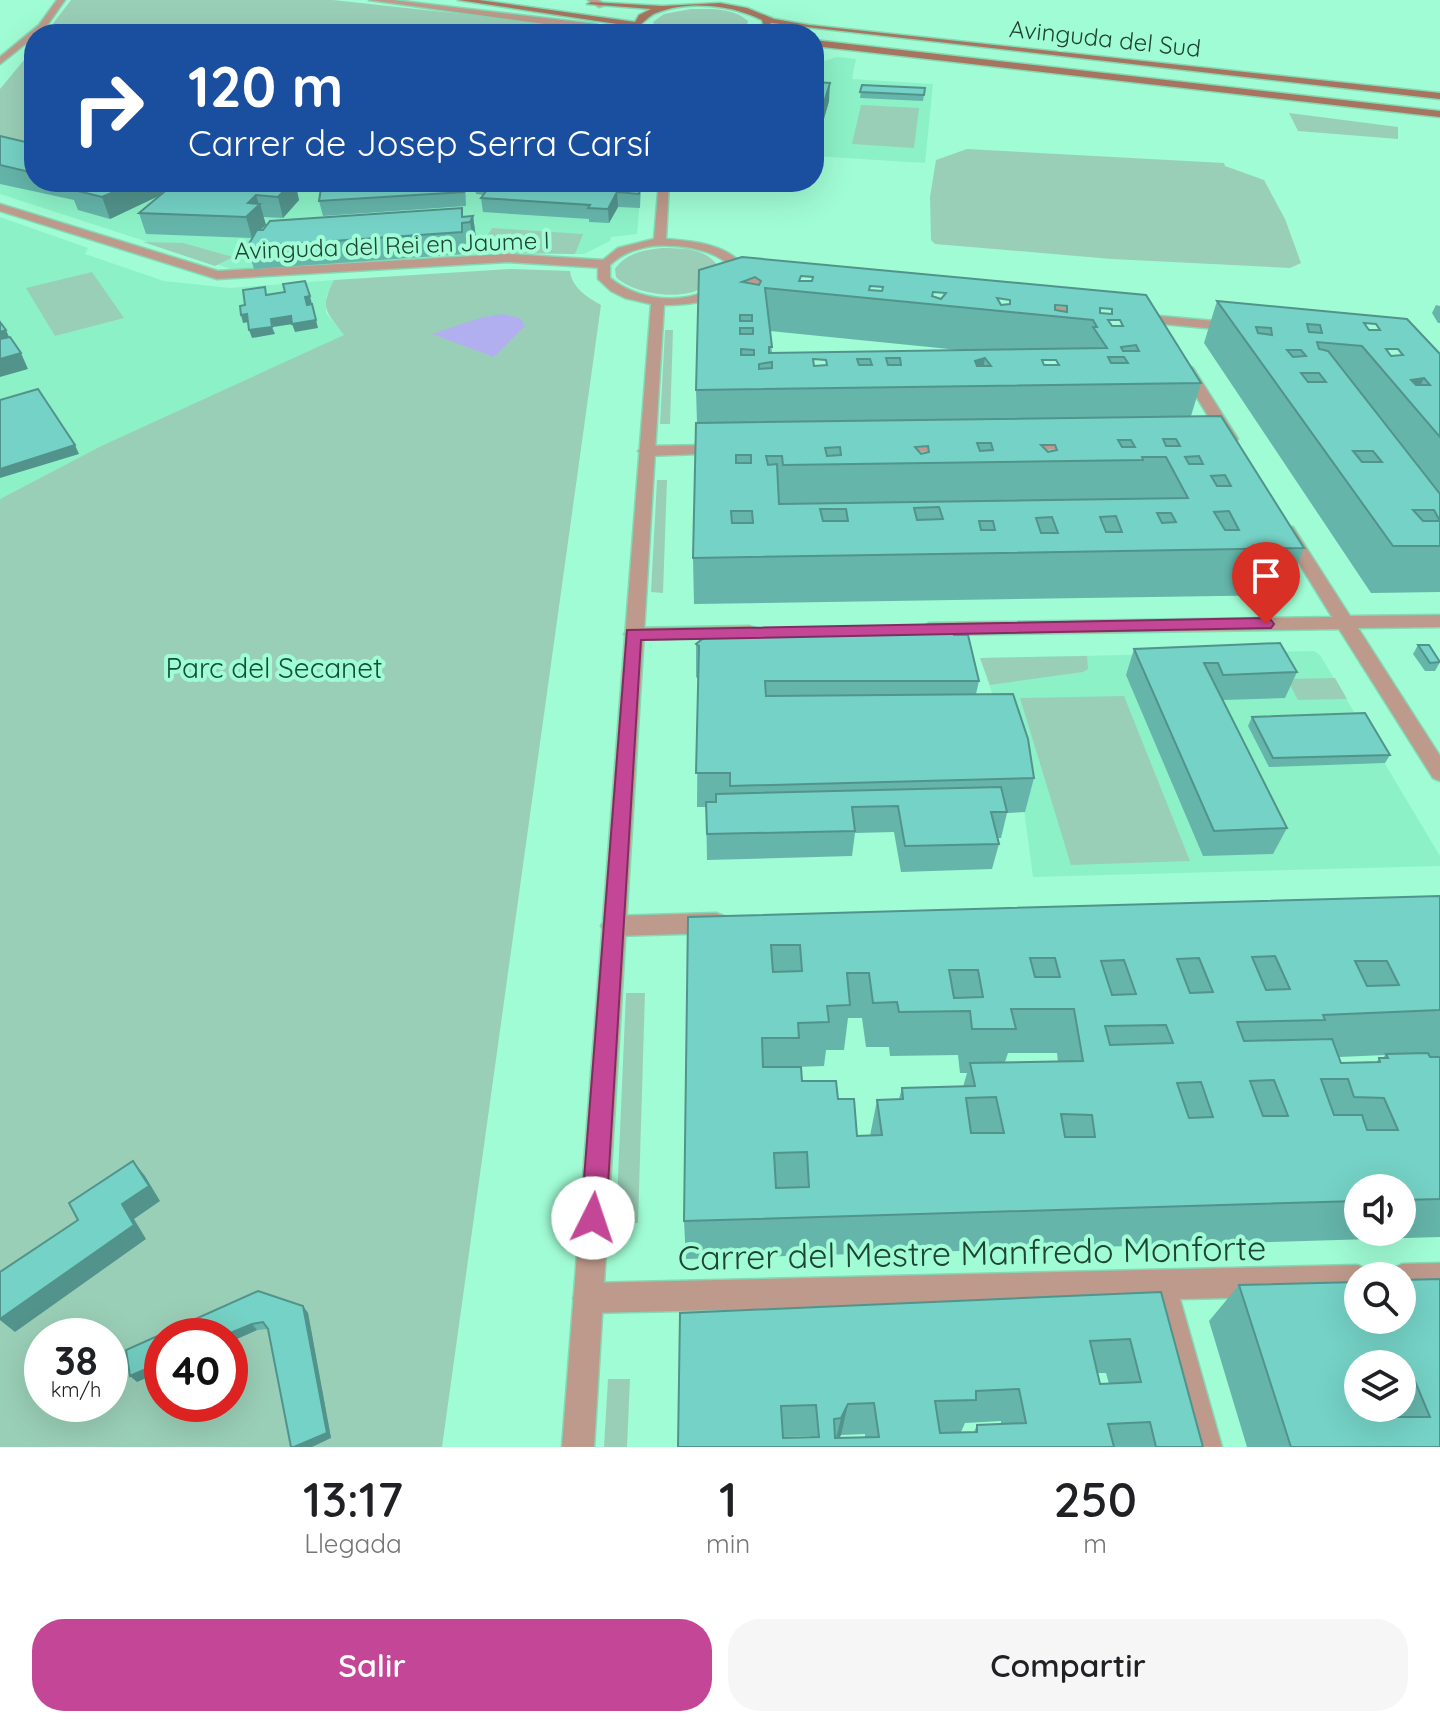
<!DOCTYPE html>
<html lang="es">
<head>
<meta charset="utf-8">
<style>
	body { margin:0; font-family:Quicksand,sans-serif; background:#f6f6f6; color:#202124; height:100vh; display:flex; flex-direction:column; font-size:30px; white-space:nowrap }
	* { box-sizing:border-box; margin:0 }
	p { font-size:26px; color:#757577 }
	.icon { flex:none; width:44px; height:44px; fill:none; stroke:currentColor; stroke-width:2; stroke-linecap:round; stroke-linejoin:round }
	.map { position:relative; height:1447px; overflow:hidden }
	.side { display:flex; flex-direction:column; background:#fff; flex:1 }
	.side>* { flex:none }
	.hud { position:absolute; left:24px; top:24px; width:800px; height:168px; border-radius:32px; box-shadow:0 8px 32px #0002; background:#1a4fa0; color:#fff; overflow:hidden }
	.buttons { position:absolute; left:1344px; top:1174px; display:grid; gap:16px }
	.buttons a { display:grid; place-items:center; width:72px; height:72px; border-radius:50%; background:#fff; box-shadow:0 8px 32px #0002; font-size:40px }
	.speed { position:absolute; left:24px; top:1318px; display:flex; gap:16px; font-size:40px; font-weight:700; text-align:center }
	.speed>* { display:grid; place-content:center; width:104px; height:104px; border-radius:50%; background:#fff; box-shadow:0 8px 32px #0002; line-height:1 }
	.speed small { font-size:20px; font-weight:400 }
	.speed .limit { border:12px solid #d22; background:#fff; color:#111 }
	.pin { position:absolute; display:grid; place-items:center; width:68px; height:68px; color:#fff; margin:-82px -34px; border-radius:50% 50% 50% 0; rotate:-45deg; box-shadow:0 0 8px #0007 }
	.pin .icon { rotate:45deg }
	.me { position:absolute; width:88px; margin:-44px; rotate:4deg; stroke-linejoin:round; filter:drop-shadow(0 0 6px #0008) }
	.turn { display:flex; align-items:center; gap:28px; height:168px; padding:0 32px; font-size:36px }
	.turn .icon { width:104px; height:104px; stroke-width:2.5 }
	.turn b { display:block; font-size:56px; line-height:68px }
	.eta { display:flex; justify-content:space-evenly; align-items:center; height:136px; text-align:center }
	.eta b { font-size:48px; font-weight:600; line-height:56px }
	.cta { display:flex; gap:16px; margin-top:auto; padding:16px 32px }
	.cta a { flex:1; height:92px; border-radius:32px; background:#c34796; color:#fff; font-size:32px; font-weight:600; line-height:92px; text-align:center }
	.cta a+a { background:#f6f6f6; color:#202124 }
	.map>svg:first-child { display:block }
	.built { fill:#8cf1c7 }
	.green { fill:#9acfb7; fill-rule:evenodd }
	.water { fill:#b1afef }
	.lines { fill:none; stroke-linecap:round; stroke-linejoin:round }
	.minor-casing { stroke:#86d7b4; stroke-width:3 }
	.tertiary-casing { stroke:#86d7b4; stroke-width:3 }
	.secondary-casing { stroke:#86d7b4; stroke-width:3 }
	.minor { fill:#bd9a8b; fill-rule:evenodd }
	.tertiary { fill:#bd9a8b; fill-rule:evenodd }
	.secondary { fill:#a7755f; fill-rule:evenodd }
	.wall { fill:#65b5aa; fill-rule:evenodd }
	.shaded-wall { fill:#52938b }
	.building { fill:#75d2c6; stroke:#52938b; stroke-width:2; fill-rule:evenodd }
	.route { fill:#c34796; stroke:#7f2e62; stroke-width:2 }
	.labels { text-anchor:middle; stroke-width:8; stroke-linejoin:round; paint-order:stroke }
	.far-street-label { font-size:24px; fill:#1e4435; stroke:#a0fcd4 }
	.park-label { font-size:28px; fill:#104f39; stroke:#a0fcd4 }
	.near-street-label { font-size:34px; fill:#1e4435; stroke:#a0fcd4 }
</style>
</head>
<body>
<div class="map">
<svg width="1440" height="1447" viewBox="0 0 1440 1447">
	<rect width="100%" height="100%" fill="#a0fcd4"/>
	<g class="built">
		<polygon points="837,57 856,59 852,79 933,84 925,163 814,156 814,64"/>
		<polygon points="0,150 34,182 314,186 415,182 551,182 641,187 637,234 611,237 610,241 584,254 503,252 231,269 0,194"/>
		<polygon points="0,217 88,248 85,254 164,281 230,288 334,280 326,296 326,313 345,335 101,446 0,499"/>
		<polygon points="1314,651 1320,655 1440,856 1440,866 1033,877 1019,772 980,658"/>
	</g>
	<g class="green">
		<polygon points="71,0 333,0 534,22 523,34 45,34"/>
		<path d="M691,9C709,9 733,7 748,21L747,25C730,39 674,38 655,27L653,22L664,14Z"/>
		<polygon points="34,48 34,158 0,150 0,89"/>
		<polygon points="861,105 919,108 914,148 852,144"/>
		<polygon points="1289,113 1398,127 1398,139 1298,131"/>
		<polygon points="967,149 1224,163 1225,166 1264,180 1285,219 1301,263 1290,268 1112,259 935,244 931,240 930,197 936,160"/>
		<polygon points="492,228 583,234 575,254 477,253"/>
		<polygon points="143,242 183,243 233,257 215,266"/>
		<path d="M662,248C682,248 708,248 719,268C714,273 709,284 702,288C681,301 633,294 616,277L615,269C626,253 644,250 662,248Z"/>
		<path d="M512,269L570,271C572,288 587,297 601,305L442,1447H0V499L101,446L344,335C328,312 318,310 334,280ZM42,1336H110V1404H42ZM162,1336H230V1404H162Z"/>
		<polygon points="92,272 124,318 55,336 26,288"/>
		<polygon points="665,330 673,330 670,424 660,424"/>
		<polygon points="657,480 667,480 663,593 651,592"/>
		<polygon points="1087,656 1088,669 1083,672 990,685 980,658"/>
		<polygon points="1335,678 1347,699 1298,700 1287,679"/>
		<polygon points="1124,696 1190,861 1071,865 1020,698"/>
		<polygon points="626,993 645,993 638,1223 616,1223"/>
		<polygon points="608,1379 630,1379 627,1447 604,1447"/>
	</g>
	<polygon class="water" points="503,314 520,318 525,326 494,357 432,334 483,317"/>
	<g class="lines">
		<g class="minor-casing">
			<g id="minor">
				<polygon points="369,0 393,0 595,24 618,34"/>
				<polygon points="588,0 598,0 606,5 599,7"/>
				<polygon points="0,204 218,271 507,254 604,260 610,264 604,268 507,262 217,279 0,211"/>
				<polygon points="1186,364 1193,368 1238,439 1235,442 1230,444 1222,439 1179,368"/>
				<polygon points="1080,440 1085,442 1085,448 1016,451 1008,446 1016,441"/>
				<polygon points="956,442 961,444 961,450 888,453 880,448 888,443"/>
				<polygon points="720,445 725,447 725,453 646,456 638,451 646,446"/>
				<polygon points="1287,526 1293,527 1350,616 1440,615 1440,627 1358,628 1440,756 1440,781 1433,778 1339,629 929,635 920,629 929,623 1332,617 1279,531"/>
				<polygon points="749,626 756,628 758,632 756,636 633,640 624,634 633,628"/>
				<polygon points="716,913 724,916 728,923 724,930 716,933 613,936 605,933 601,926 605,919 613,916"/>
				<polygon points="1440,1263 1440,1293 1402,1294 1402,1276 1389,1276 1392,1269 1402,1264"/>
				<polygon points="1358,1265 1368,1270 1371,1276 1358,1276 1358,1295 1180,1299 1222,1447 1190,1447 1150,1300 588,1313 578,1308 573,1298 578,1288 588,1283"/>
			</g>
		</g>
		<g class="tertiary-casing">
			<g id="tertiary">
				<polygon points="57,0 65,0 41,34 34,34 34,37 0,64 0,57 39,25"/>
				<path d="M659,182H669L666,239C693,241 725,244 743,265L742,276L787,280L793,284L787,288L736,283C718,302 689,305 664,305L594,1447H562L651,304L625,298L611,291L598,279V264L618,248L654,239ZM652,246C676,244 713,248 730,266V274C700,307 643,305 610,278V265C622,253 636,249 652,246Z"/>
				<polygon points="1030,304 1094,310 1101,314 1094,318 1025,311 1025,305"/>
				<polygon points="1137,314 1237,323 1244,327 1237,331 1132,321 1130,318"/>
			</g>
		</g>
		<g class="secondary-casing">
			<g id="secondary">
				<path d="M458,0H479L635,22L639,15L651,9L587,4L591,2L662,6L720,3L747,8L774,19L809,25L1440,93V99L771,23L760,34H751L763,24L762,20C732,5 689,0 656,13C648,16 644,23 637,27Z"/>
				<polygon points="814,40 1440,111 1440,117 814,46"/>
			</g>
		</g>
		<use href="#minor" class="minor"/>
		<use href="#tertiary" class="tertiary"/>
		<use href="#secondary" class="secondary"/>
	</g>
	<g class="wall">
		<polygon points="814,82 829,101 815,150 814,150"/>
		<polygon points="862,85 925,88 923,101 860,98"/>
		<polygon points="0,136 34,144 34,182 159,182 163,193 295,182 299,200 283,218 263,217 266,225 260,230 473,216 476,238 474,244 465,244 466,254 254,269 247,247 252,238 146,234 139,213 160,195 110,219 78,210 74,200 0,184"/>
		<polygon points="322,182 465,182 466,206 323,216 319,201"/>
		<polygon points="474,182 641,182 640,208 618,207 609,223 589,222 589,219 483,212 481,198 484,195 476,194"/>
		<path d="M699,270L1146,295L1201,383L1191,416L1304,548L1285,595L694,604L693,558L697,423L696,390ZM801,276L813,277L812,281H799ZM755,277L761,281L759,285L742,282ZM870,286L883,287L882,291L869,290ZM933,292L946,293L941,299L932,296ZM997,298L1010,300V304L1001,305ZM1055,305L1067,306V312L1055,310ZM1100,308L1112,309V314L1100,313ZM1108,320H1120L1123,326H1112ZM770,331L959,350L772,353ZM813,359L826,360L827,365L814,366ZM1042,360H1057L1059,365H1044ZM1041,445H1055L1057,450L1048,452ZM928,446L929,452L921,454L915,447Z"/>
		<path d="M1217,301L1407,319L1440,354V592L1371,593L1204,343ZM1364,323L1376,324L1380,330H1369ZM1386,349H1398L1403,355L1391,356Z"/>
		<polygon points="1436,305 1440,306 1440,323 1438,323 1432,313"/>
		<polygon points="723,630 954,635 979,681 976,694 1034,778 1025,812 1007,813 1001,838 997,838 999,844 992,869 901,872 894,832 855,833 852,856 707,860 706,807 697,807 698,679 696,677 696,644 723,637"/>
		<polygon points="1418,645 1440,662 1435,671 1425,671 1413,654"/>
		<polygon points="1134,649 1297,672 1285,698 1223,700 1287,828 1273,854 1203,856 1126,675"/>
		<polygon points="1252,717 1390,755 1385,763 1269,767 1248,726"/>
		<path d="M1440,896V1237L686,1259L684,1221L688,917ZM848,1018H862L866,1047H889L890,1056L958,1055L960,1073H967L963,1087L902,1088L899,1099L877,1100L870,1136H857L838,1099L802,1081L796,1067L824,1066L826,1050H844ZM1008,1053H1057L1058,1062H1005ZM1385,1055L1383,1058H1379L1376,1063H1341L1339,1057ZM1358,1188H1402V1232H1358Z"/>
		<path d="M1440,1279V1447H1247L1209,1321L1239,1285ZM1358,1364H1402V1408H1358Z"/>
		<polygon points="258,1291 303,1306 308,1313 331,1438 268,1329 257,1330 230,1342 230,1336 137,1382"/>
		<path d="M1161,1292L1203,1447H678L680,1313ZM1097,1373H1106L1109,1384H1100ZM1001,1421V1424L977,1425L974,1432H961L965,1423ZM865,1434V1437L839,1438L841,1435ZM811,1436V1437H783Z"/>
	</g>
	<g class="shaded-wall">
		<polygon points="830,83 829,101 815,150 817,114"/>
		<polygon points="137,182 159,182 163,194 110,219 102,197"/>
		<polygon points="292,182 295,182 299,200 283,218 278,197"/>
		<polygon points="617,192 618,207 609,223 608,209"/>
		<polygon points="256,195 259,205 260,204 266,225 252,238 246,217 248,203"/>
		<polygon points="473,216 476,238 474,244 470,222"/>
		<polygon points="310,296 312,304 307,305 305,297"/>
		<polygon points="247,314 249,322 243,323 241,315"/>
		<polygon points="291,316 293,324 273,327 271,319"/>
		<polygon points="316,320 318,328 295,332 292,324"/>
		<polygon points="272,327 275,334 252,338 249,330"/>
		<polygon points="6,330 13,346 0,350 0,332"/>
		<polygon points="21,353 28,369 0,377 0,359"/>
		<polygon points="985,358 980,386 975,361"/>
		<polygon points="1424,378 1412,404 1411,380"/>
		<polygon points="75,445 79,454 0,478 0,469"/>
		<polygon points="133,1161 145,1176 160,1201 134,1219 146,1239 15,1332 0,1320 0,1319 122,1204"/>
		<polygon points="303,1306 308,1313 331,1438 312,1447 294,1447"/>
		<polygon points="252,1324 257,1330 230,1342 230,1336 223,1336"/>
		<polygon points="162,1362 162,1371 137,1382 130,1376"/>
		<polygon points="848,1404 841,1435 834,1447 841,1418"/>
	</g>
	<g class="building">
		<polygon points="814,82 830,83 821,112 817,114 821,115 816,130 814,130"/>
		<polygon points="862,85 925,88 924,95 860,92"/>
		<polygon points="0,136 34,144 34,173 0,165"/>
		<polygon points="77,182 137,182 102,197 70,189 83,184"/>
		<polygon points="176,182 292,182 278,197 256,195 248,203 260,204 246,217 139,213"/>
		<polygon points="322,182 464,182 464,192 319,201"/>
		<polygon points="493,182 640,182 639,194 617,192 608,209 588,208 590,205 481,198"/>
		<polygon points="462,208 462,217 473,216 470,222 462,223 462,232 247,247 257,230 263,230 270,221"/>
		<path d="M742,257L1146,295L1201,383L696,390L699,270ZM801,276L813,277L812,281H799ZM755,277L761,281L759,285L742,282ZM870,286L883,287L882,291L869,290ZM765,288L1093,320L1097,327H1093L1107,348L769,353V347H772ZM933,292L946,293L941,299L932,296ZM997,298L1010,300V304L1001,305ZM1055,305L1067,306V312L1055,310ZM1100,308L1112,309V314L1100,313ZM740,315H752V321H740ZM1108,320H1120L1123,326H1112ZM740,328H753V334H740ZM1136,345L1139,351H1123L1121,347ZM741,349L754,350V355H741ZM1108,357H1124L1128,363H1111ZM886,358H900L901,365H888ZM985,358L991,366H977L975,361ZM813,359L826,360L827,365L814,366ZM857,359H870L872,365H859ZM1042,360H1056L1059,365H1044ZM772,362V368L759,369V364Z"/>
		<polygon points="305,281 310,296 305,297 307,305 312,304 316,320 292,324 291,316 271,319 272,327 249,330 247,314 241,315 240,306 245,305 243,290 265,287 266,295 285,292 283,284"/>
		<path d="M1217,301L1407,319L1440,354V437L1362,346L1317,342L1319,349L1328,351L1440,494V546H1393ZM1364,323L1376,324L1380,330H1369ZM1307,324L1320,325L1322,333L1309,332ZM1256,327L1271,328L1272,335L1258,333ZM1386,349H1398L1403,355L1391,356ZM1287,350H1301L1306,356L1293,357ZM1301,373H1319L1326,382H1308ZM1424,378L1430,385H1416L1411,380ZM1353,451H1373L1382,462H1362ZM1413,510H1434L1440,521H1423Z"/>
		<polygon points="0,322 6,330 0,332"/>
		<polygon points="10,337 21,353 0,359 0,339"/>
		<polygon points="38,389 75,445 0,469 0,400"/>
		<path d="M1221,416L1304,548L693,558L696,423ZM1163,439H1176L1180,446H1166ZM1118,440H1131L1135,447H1122ZM977,443H991L993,450L980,451ZM1041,445H1055L1057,450L1048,452ZM928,446L929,452L921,454L915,447ZM840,447L841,455L827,456L825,448ZM736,455H751V463H736ZM766,456H782L783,465L1143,460L1142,457H1166L1188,498L779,504L777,464L768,465ZM1199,456L1203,464H1189L1185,457ZM1225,475L1231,486H1217L1211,476ZM939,507L943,519L917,520L914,508ZM820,509H846L848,521H823ZM731,511H752L753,523H732ZM1229,511L1239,530H1225L1214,512ZM1157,513H1171L1176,522L1162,523ZM1116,516L1122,532H1106L1100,517ZM1052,517L1058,533H1041L1036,518ZM979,521H993L995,530H981Z"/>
		<polygon points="952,625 954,635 968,635 979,681 765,681 766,696 1013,694 1028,739 1034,778 730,786 730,773 696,773 699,646 696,644 705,637 734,637 723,630"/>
		<polygon points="1280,643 1297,672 1223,675 1218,663 1204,663 1287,828 1214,831 1134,649"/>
		<polygon points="1418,645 1429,645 1440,662 1430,663"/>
		<polygon points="1365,713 1390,755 1273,758 1252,717"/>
		<polygon points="1001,787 1007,812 991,812 999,844 905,846 898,806 852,807 855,831 707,834 706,802 716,802 716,794"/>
		<path d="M1440,896V1010L1323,1015L1325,1020L1237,1022L1244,1041L1332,1039L1341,1063L1380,1062L1379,1058H1388L1386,1054L1428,1053L1430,1057H1440V1199L1402,1200V1188H1358V1201L684,1221L688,917ZM771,945H800L802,971L773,972ZM1275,956L1290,989L1266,990L1252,957ZM1030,958H1055L1060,977H1035ZM1199,958L1213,992L1190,993L1177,959ZM1124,960L1136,994L1112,995L1101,961ZM1355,961H1387L1399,985L1367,986ZM949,970H978L983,997L954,998ZM847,973H869L873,1003L897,1002L899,1012L970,1011L972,1029H1016L1011,1009H1074L1083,1061L970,1063L975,1086L902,1088L903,1099L877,1100L882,1135L857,1136L854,1099H838L836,1081H802L801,1067H763L762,1038H799L798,1023L829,1022L827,1006L850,1005ZM1166,1025L1173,1043L1110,1045L1105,1026ZM1321,1079H1348L1354,1097L1384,1098L1398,1130H1367L1362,1115H1334ZM1274,1080L1288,1116H1263L1250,1081ZM1201,1082L1213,1117L1189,1118L1177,1083ZM996,1097L1004,1133H971L966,1098ZM1061,1114L1092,1115L1095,1137H1065ZM807,1152L809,1187L776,1188L774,1153Z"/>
		<polygon points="133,1161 149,1186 122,1204 134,1225 0,1319 0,1272 78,1220 69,1203"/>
		<path d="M1440,1279V1447H1291L1239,1285L1358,1282V1320H1402V1280ZM1358,1364H1402V1374H1412L1430,1417H1394L1391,1408H1358Z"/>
		<polygon points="258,1291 303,1306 327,1433 294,1447 291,1447 268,1329 263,1322 252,1324 223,1336 162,1336 162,1362 130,1376 126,1350"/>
		<path d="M1161,1292L1203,1447H1156L1150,1422L1108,1424L1114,1447H678L680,1313ZM1130,1339L1141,1382L1100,1384L1090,1341ZM1019,1389L1026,1423L977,1425V1432L940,1433L935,1401L976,1400V1391ZM874,1403L879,1437L835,1438L834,1419L841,1418L848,1404ZM816,1405L819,1437L783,1438L781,1406Z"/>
	</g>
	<polygon class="route" points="1266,618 1271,620 1274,624 1271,628 641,640 606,1218 603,1227 593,1231 584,1227 581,1218 627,630"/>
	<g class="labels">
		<g class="far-street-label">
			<text transform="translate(1105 39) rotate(6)" y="8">Avinguda del Sud</text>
			<text transform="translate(392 246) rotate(-2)" y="8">Avinguda del Rei en Jaume I</text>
		</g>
		<g class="park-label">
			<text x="274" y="678">Parc del Secanet</text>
		</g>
		<g class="near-street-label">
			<text transform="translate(972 1253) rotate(-1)" y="12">Carrer del Mestre Manfredo Monforte</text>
		</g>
	</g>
</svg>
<div class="buttons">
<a><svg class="icon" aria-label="sound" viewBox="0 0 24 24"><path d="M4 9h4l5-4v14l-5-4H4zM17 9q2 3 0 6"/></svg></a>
<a><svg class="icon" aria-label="search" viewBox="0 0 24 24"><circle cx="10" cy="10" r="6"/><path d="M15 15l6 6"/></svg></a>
<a><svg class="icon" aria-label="layers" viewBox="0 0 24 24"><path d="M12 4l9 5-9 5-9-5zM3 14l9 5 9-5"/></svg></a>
</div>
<div class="speed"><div>38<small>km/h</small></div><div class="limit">40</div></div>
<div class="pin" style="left:1266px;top:624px;background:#d93025"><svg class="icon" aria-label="arrive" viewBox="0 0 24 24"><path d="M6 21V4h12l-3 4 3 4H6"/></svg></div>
<svg class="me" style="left:593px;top:1218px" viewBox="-20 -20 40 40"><circle r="19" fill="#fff"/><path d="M0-13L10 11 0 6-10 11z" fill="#c34796"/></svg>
<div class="hud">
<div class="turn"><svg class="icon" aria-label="right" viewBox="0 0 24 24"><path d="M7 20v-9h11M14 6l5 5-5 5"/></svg><div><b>120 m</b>Carrer de Josep Serra Carsí</div></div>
</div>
</div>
<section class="side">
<div class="eta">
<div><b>13:17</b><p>Llegada</p></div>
<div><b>1</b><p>min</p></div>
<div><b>250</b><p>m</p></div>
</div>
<div class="cta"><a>Salir</a><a>Compartir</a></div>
</section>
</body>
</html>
